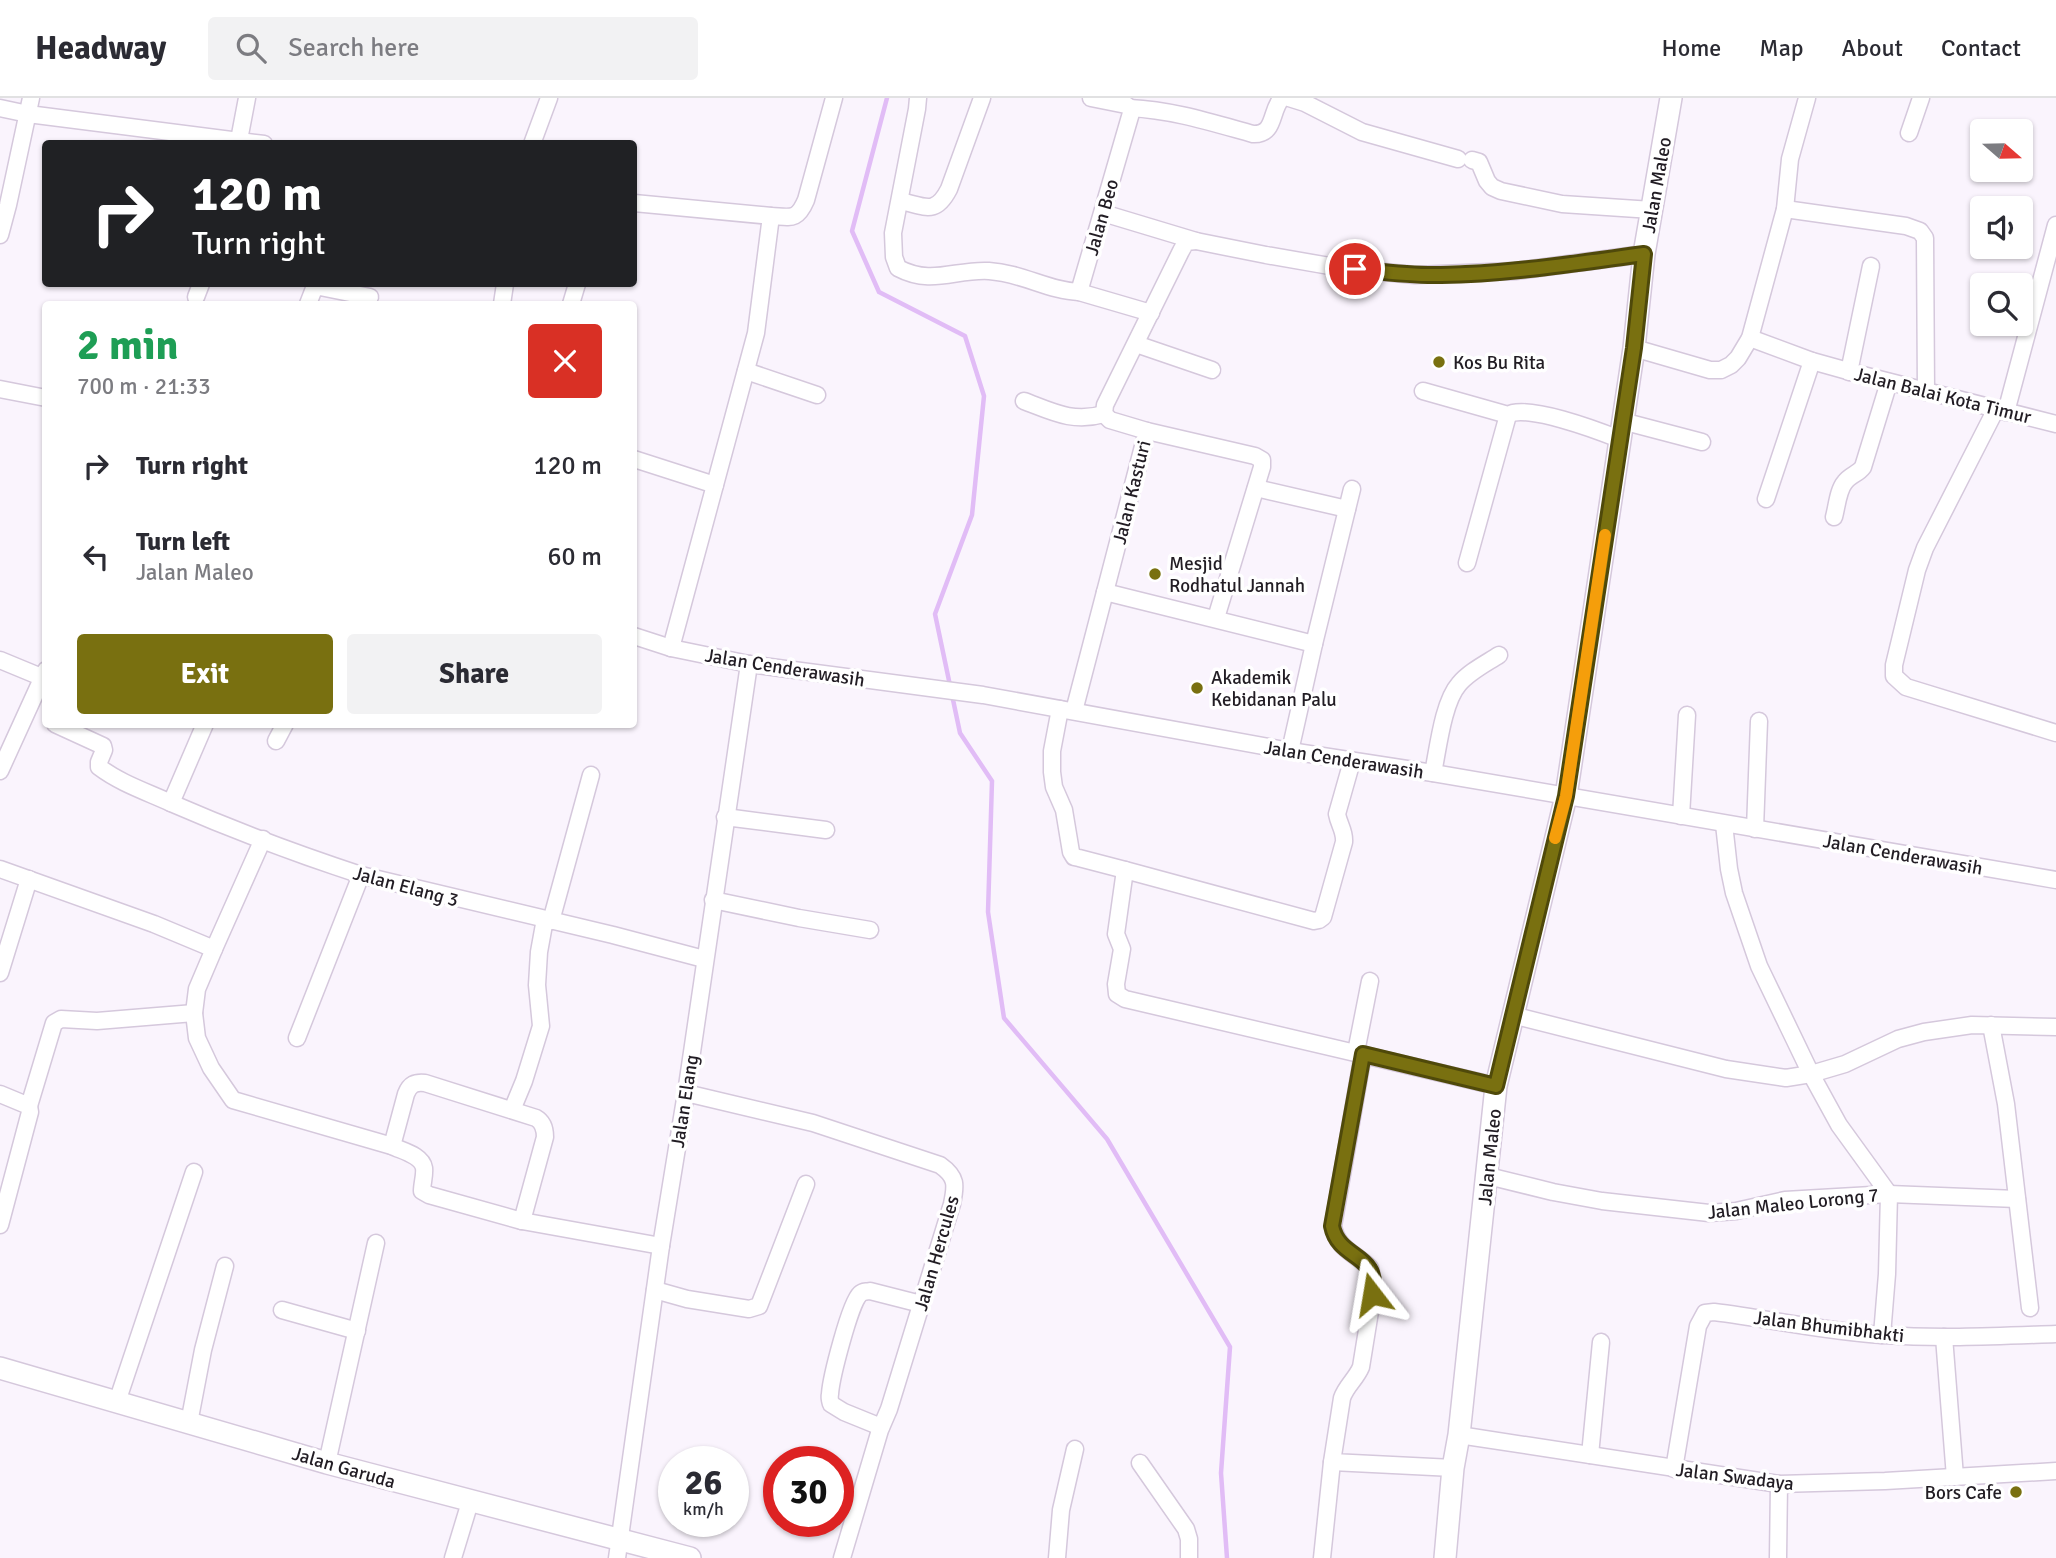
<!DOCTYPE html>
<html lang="en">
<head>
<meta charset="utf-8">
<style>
	body { margin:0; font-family:Signika,sans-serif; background:#f2f2f3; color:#2b2b33; height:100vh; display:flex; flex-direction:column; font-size:26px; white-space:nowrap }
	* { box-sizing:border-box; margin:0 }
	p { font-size:23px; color:#7c7c81 }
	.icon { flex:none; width:38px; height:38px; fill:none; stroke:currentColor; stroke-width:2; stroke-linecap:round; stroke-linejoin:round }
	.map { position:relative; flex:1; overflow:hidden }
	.sheet { position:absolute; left:42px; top:203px; width:595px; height:427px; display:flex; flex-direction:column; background:#fff; border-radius:7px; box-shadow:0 2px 5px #0004 }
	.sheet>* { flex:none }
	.top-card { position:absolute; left:42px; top:42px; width:595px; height:147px; border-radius:7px; box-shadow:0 2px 5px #0004; background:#202124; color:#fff; overflow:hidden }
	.needle { width:46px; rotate:110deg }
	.fabs { position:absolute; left:1970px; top:21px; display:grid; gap:14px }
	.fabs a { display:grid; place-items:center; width:63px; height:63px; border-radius:7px; background:#fff; box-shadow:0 2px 5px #0004; font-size:35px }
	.speed { position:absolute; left:658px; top:1348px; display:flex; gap:14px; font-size:35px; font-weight:700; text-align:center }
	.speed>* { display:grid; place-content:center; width:91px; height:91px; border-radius:50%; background:#fff; box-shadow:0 2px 5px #0004; line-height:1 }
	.speed small { font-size:18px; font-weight:400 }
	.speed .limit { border:10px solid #d22; background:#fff; color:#111 }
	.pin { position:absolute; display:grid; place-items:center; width:60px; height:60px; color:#fff; margin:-30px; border:4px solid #fff; border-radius:50%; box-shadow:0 2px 7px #0007 }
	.me { position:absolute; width:77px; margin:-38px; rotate:346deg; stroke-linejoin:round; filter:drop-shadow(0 0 5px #0008) }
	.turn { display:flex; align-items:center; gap:24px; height:147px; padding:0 35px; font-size:32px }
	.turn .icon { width:91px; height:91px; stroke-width:2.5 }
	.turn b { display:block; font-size:49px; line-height:60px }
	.round { display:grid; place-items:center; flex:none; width:74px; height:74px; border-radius:7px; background:#f2f2f3 }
	.summary { display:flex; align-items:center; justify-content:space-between; height:119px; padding:0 35px }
	h1 { font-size:42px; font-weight:700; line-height:52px; color:#1e9e55 }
	.action { display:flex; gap:14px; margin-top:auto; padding:14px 35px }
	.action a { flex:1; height:80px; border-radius:7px; background:#797010; color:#fff; font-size:28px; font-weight:700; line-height:80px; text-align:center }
	.action a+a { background:#f2f2f3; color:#2b2b33 }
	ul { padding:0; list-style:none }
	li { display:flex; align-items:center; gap:21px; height:91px; padding:0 35px }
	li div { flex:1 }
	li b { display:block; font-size:26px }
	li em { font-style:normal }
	header { display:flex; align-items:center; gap:42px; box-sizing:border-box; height:98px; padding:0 35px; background:#fff; border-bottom:2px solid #e1e1e2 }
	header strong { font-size:33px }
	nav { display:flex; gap:38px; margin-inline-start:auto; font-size:24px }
	.search { width:490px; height:63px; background:#f2f2f3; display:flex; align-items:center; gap:18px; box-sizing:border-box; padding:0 24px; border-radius:7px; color:#7c7c81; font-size:26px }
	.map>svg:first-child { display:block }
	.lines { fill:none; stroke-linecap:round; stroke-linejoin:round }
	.stream { stroke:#e1bcf6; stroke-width:4.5 }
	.street-casing { stroke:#d5c8dc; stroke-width:19 }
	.secondary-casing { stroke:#d5c8dc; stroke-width:24 }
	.street { stroke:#fff; stroke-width:16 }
	.secondary { stroke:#fff; stroke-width:21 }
	.route-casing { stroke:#4f490a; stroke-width:18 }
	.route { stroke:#797010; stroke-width:12 }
	.slow { stroke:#f59e0b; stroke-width:12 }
	.poi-dot { fill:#797010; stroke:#fff; stroke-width:2.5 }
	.labels { text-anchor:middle; stroke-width:7; stroke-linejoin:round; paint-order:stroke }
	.street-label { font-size:19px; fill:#221d24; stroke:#fff }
	.poi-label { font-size:19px; fill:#221d24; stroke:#fff; text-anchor:start }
</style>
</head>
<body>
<header>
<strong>Headway</strong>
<div class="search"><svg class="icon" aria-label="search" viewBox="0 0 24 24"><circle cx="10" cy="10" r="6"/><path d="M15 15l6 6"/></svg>Search here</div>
<nav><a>Home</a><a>Map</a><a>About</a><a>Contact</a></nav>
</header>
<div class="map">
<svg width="2056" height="1460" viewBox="0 0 2056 1460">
	<rect width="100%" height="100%" fill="#faf4fd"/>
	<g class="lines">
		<polyline class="stream" points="887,0 852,133 879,194 965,238 984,298 972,417 935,516 960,635 992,683 988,814 1004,920 1107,1041 1230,1249 1221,1375 1227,1460"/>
		<g class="street-casing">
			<g id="street">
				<path d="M918,0L917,11L893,135L894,159L898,170C932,188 955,171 989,173C1022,175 1049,193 1079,194"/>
				<polyline points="1091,0 1126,7 1130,10 1131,15 1079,194 1151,215"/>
				<polyline points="1289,0 1305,5 1362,34 1458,61"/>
				<polyline points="0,10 28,16 264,46"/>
				<path d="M1130,10C1173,12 1213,25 1253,36C1276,37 1270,12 1282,0"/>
				<polyline points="1909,35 1921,0"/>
				<polyline points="239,42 247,0"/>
				<polyline points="532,46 549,0"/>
				<polyline points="1472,62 1479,64 1487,83 1492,89 1501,93 1562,106 1652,112"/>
				<path d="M900,103C925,108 935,118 949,91L982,0"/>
				<path d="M634,105L771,118C791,119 797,123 806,102L834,0"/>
				<polyline points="1785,111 1906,128 1920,133 1925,140 1926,294"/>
				<polyline points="1103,115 1196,143 1266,157 1341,170 1415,177 1515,173 1644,156"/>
				<polyline points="0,137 8,107 31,0"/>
				<polyline points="196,199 201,186"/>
				<polyline points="308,206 315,188 370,199"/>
				<polyline points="502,206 505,186"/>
				<polyline points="571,206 577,186"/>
				<polyline points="1750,240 1812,263 1855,275 2056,326"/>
				<polyline points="1136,246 1212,272"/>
				<polyline points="1634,250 1710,272 1721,272 1731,267 1738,260 1750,240 1785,111 1790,61 1807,0"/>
				<polyline points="746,273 817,297"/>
				<polyline points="1849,274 1871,168"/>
				<polyline points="0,291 46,300"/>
				<path d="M1423,293L1508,317C1525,305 1599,333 1619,341"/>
				<path d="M1024,303C1053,314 1073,325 1104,316"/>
				<polyline points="1996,311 1925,450 1917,472 1894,567 1894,578 1906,589 2056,635"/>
				<polyline points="2006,314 2056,127"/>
				<polyline points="1622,323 1702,344"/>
				<polyline points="1147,333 1255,358 1262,362 1262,369 1216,520"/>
				<polyline points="634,361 715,387"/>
				<polyline points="1256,390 1347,411"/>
				<polyline points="1766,401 1812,263"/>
				<path d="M1834,419C1837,408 1838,392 1845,384C1850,377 1858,376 1863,369L1889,284"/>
				<polyline points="1467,465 1508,317"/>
				<polyline points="1105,494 1314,546"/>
				<polyline points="634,538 671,550 749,566 983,597 1290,653 1433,675 2056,782"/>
				<polyline points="671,550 756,235 771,118"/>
				<polyline points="0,562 46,581"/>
				<polyline points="1060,611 1052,653 1052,674 1054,689 1064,712 1071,754 1074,759 1079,760 1125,772"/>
				<polyline points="1074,613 1147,333 1110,322 1104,316 1105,307 1181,153 1186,144 1196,143"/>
				<path d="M55,626L103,648L104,652L99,664V669C120,685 147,694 171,705C233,732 297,756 361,777L613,837L704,861"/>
				<polyline points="276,643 285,626"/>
				<polyline points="1290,653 1314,546 1352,391"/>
				<path d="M1352,663L1337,716C1339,727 1345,733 1344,744L1323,819L1319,822L1314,823L1125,772L1116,836L1122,851L1116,886L1117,896L1125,901L1496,988"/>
				<polyline points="0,673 46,572"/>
				<path d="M1433,675C1438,651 1443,604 1459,586C1469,574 1485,566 1499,557"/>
				<polyline points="171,705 205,626"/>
				<polyline points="1681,718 1687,617"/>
				<polyline points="725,719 826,732"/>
				<polyline points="1724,726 1729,771 1734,795 1759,868 1811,976 1839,1027 1889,1096 1887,1176 1882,1237"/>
				<polyline points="1755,731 1759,623"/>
				<polyline points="0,771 154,826 214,851 263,741"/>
				<polyline points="713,802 799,820 870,832"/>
				<polyline points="551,823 591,677"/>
				<path d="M214,851L197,891L194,915L197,940L211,970L233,1002L392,1048C402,1053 422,1057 424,1070C425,1077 422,1086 422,1093L429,1097L522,1123L661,1148"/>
				<polyline points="0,875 29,781"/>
				<polyline points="1512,917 1726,971 1786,980 1811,976 1845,966 1898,941 1924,934 1972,927 2056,929"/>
				<polyline points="1991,927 2006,1006 2030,1210"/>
				<polyline points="297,940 361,777"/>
				<polyline points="1356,954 1370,883"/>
				<path d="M1363,956L1333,1128C1337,1151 1355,1155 1370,1170L1374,1189L1361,1269C1356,1281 1346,1288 1342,1300L1332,1364L1453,1370"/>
				<path d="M686,995L813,1025L940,1067C957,1079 956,1087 952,1106L889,1311L880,1332L842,1460"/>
				<polyline points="0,996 29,1008 30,1014 0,1127"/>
				<polyline points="29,1008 54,925 61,921 97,923 194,915"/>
				<polyline points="512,1012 524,983 541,928 537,887 539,854 545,821"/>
				<path d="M392,1048L406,996C410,986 415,984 425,985L536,1020C543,1024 545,1031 545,1039L522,1123"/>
				<polyline points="1488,1078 1553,1094 1602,1103 1709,1115 1736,1113 1785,1102 1889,1096 2017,1101"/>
				<polyline points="655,1192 687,1201 749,1211 759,1208 806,1086"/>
				<polyline points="282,1212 357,1233"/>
				<polyline points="1944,1239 1955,1379"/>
				<polyline points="117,1304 194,1074"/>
				<polyline points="189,1325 203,1252 225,1168"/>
				<path d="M881,1329L844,1314L831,1306C830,1302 829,1300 830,1296C831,1280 850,1205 860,1196C863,1193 865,1194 870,1193L921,1206"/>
				<polyline points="1459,1337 1779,1386 1885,1383 2056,1373"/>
				<polyline points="1590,1357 1601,1244"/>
				<polyline points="327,1365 376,1145"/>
				<polyline points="1140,1365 1186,1431 1189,1441 1189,1460"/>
				<path d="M1674,1371L1698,1228L1705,1215L1714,1214C1771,1221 1827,1234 1884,1237C1941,1241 1999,1238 2056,1236"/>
				<polyline points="453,1460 470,1404"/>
				<polyline points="617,1460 661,1148 686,995 749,566"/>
				<polyline points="1057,1460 1061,1412 1075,1351"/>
				<polyline points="1322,1460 1332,1364"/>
				<polyline points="1778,1460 1779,1386"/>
			</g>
		</g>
		<g class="secondary-casing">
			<g id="secondary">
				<polyline points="0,1270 327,1365 690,1460"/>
				<polyline points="1445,1460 1453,1370 1459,1337 1496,988 1566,698 1634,250 1644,156 1671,0"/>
			</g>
		</g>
		<use href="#street" class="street"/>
		<use href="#secondary" class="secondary"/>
	</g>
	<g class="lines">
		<g class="route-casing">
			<path id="route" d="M1355,171C1384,174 1412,178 1441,177C1509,176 1577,165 1644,156L1634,250L1566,698L1496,988L1363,956L1332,1128C1339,1163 1380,1154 1372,1196"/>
		</g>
		<use href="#route" class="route"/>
		<polyline class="slow" points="1555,740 1566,698 1605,437"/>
	</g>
	<g class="poi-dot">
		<circle cx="1439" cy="264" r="7"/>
		<circle cx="1155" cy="476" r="7"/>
		<circle cx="1197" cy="590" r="7"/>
		<circle cx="2016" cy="1394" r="7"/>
	</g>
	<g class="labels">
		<g class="street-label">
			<text transform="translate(1656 87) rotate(-80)" y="7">Jalan Maleo</text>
			<text transform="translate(1101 119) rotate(-74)" y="7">Jalan Beo</text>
			<text transform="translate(1943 297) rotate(14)" y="7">Jalan Balai Kota Timur</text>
			<text transform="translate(1131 394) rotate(-76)" y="7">Jalan Kasturi</text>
			<text transform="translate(785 569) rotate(9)" y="7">Jalan Cenderawasih</text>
			<text transform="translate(1344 661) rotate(9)" y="7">Jalan Cenderawasih</text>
			<text transform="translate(1903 756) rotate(10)" y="7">Jalan Cenderawasih</text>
			<text transform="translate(406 788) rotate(15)" y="7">Jalan Elang 3</text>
			<text transform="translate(684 1003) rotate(-81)" y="7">Jalan Elang</text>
			<text transform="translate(1489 1059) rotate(-84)" y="7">Jalan Maleo</text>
			<text transform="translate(1793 1105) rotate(-6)" y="7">Jalan Maleo Lorong 7</text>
			<text transform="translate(936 1155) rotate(-74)" y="7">Jalan Hercules</text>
			<text transform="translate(1829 1228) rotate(7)" y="7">Jalan Bhumibhakti</text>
			<text transform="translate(344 1369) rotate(16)" y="7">Jalan Garuda</text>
			<text transform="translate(1735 1378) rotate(7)" y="7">Jalan Swadaya</text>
		</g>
		<g class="poi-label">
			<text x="1453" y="271">Kos Bu Rita</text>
			<text x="1169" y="472">Mesjid<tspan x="1169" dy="22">Rodhatul Jannah</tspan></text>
			<text x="1211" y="586">Akademik<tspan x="1211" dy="22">Kebidanan Palu</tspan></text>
			<text x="2002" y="1401" text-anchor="end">Bors Cafe</text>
		</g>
	</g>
</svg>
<div class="fabs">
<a><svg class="needle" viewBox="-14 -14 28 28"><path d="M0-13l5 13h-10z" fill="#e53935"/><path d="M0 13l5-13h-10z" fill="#7c7c81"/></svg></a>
<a><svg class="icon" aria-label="sound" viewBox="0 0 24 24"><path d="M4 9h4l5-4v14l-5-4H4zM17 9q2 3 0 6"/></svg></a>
<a><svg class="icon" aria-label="search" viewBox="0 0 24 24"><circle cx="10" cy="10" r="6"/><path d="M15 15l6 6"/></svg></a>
</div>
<div class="speed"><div>26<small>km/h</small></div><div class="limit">30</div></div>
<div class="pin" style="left:1355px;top:171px;background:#d93025"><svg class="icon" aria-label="arrive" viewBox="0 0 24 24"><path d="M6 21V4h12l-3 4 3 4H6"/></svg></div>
<svg class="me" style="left:1372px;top:1196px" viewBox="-20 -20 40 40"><path d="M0-17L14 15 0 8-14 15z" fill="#797010" stroke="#fff" stroke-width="4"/></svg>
<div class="top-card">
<div class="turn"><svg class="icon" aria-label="right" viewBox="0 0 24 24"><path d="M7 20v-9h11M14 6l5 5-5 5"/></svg><div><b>120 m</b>Turn right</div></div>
</div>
<section class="sheet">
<div class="summary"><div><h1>2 min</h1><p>700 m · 21:33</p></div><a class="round" style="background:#d93025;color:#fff"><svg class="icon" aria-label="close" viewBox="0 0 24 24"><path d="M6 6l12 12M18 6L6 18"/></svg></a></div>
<ul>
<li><svg class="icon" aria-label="right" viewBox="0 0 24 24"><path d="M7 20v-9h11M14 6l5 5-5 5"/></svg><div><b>Turn right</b></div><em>120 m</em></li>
<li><svg class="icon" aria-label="left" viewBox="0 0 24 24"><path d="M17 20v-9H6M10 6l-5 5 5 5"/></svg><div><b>Turn left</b><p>Jalan Maleo</p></div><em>60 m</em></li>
</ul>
<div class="action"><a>Exit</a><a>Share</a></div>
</section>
</div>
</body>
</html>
